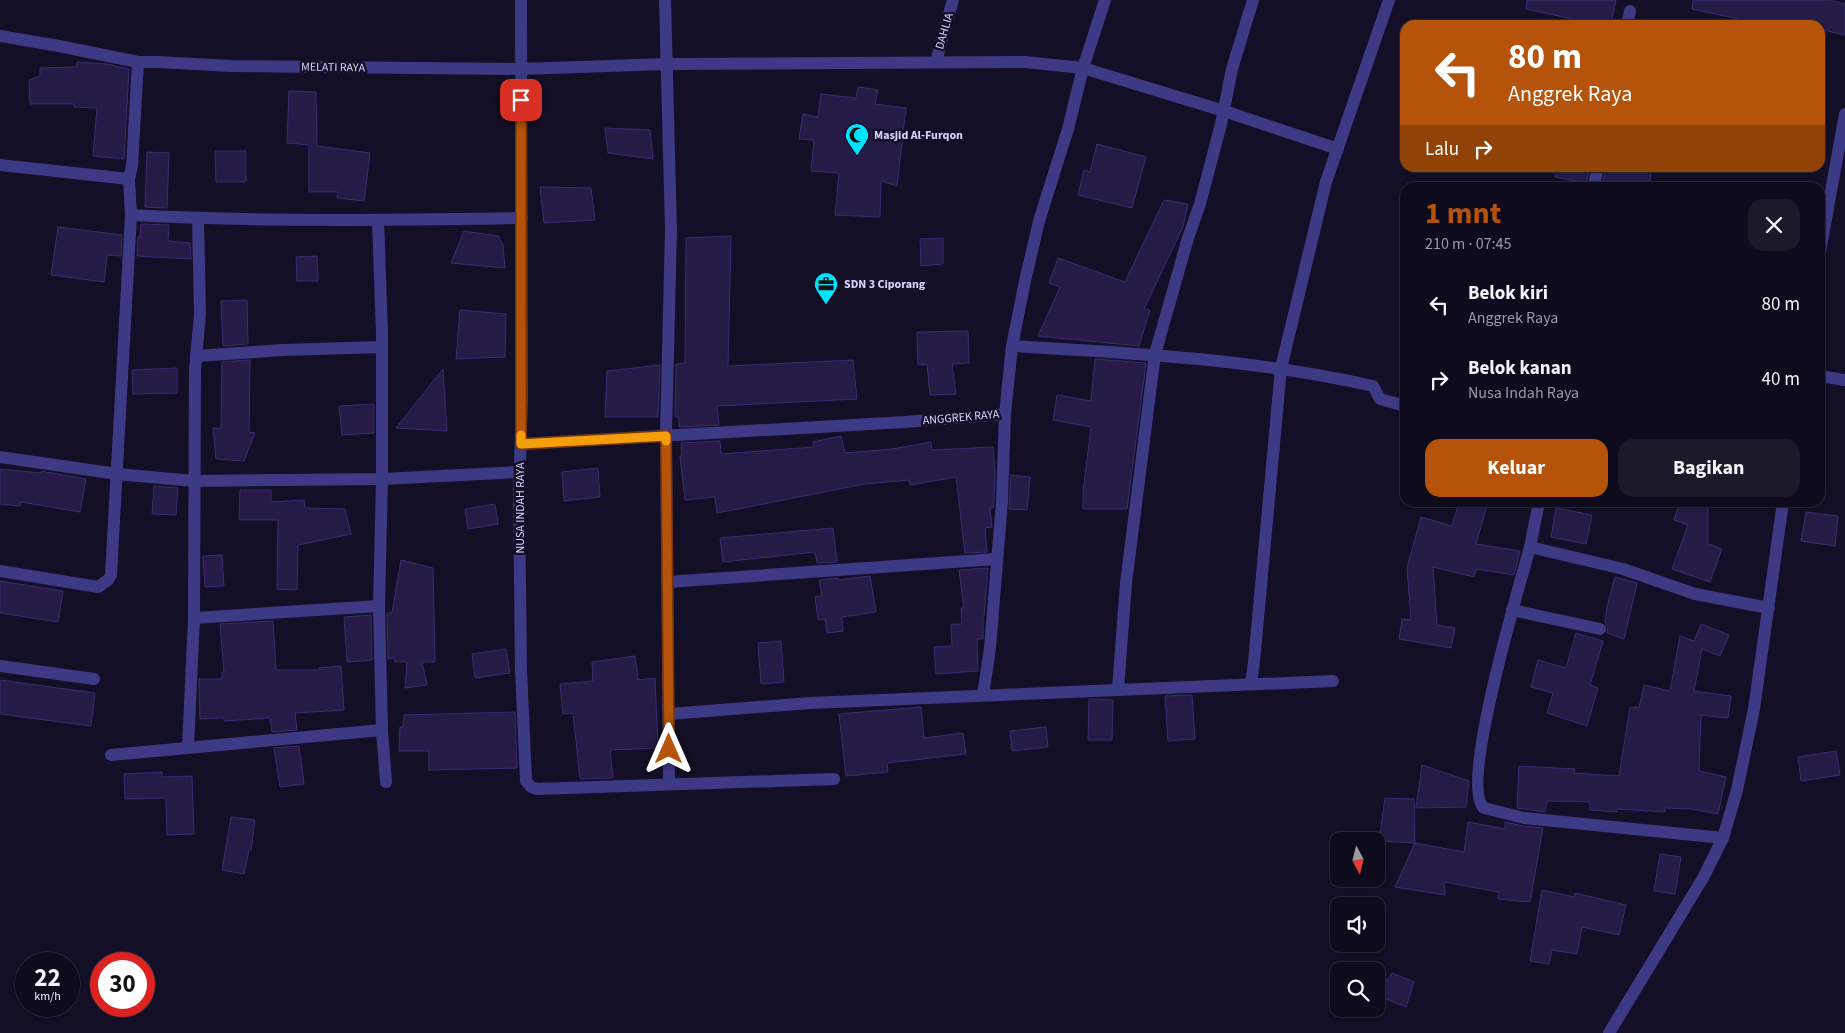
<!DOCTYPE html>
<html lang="id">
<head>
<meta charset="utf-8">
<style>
	body { margin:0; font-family:"Source Sans 3",sans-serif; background:#1c1929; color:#f1f3f6; height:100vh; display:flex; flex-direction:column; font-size:19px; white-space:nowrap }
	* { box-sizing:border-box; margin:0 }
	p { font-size:16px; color:#9b9ba3 }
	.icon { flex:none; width:28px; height:28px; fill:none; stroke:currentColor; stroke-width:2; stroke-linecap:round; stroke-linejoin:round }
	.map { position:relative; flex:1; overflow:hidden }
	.sheet { position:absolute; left:1400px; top:182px; width:425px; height:325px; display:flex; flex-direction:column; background:#0e0b1c; border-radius:15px; box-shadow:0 1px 4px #0004,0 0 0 1px #2e2b3b }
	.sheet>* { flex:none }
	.banner { position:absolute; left:1400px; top:20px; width:425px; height:152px; border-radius:15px; box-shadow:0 1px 4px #0004,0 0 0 1px #2e2b3b; background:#b45309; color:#fff; overflow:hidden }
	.needle { width:32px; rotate:173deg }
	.tools { position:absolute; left:1330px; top:832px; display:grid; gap:10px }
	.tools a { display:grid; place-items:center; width:55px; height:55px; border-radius:10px; background:#0e0b1c; box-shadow:0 1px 4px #0004,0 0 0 1px #2e2b3b; font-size:25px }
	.speed { position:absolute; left:15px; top:952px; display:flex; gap:10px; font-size:25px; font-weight:700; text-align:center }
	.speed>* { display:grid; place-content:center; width:65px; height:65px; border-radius:50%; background:#0e0b1c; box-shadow:0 1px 4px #0004,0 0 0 1px #2e2b3b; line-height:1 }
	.speed small { font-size:12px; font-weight:400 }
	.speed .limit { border:8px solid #d22; background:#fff; color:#111 }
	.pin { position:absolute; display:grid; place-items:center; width:42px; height:42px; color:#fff; margin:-21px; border-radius:10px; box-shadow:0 2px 8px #0006 }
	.me { position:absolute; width:55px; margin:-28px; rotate:0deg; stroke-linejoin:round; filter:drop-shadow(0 0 4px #0008) }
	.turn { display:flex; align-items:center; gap:18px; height:105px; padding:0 25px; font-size:22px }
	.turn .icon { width:65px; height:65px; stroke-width:2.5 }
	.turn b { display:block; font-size:35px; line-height:42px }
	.then { display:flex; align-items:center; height:48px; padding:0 25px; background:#0003; gap:10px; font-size:19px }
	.round { display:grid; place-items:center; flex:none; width:52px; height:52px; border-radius:15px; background:#1c1929 }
	.head { display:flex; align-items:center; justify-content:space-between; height:85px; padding:0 25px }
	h1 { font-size:30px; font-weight:700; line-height:38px; color:#b45309 }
	.primary-button { display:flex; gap:10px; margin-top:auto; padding:10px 25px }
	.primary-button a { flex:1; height:58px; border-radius:15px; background:#b45309; color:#fff; font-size:20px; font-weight:700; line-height:58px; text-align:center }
	.primary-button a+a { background:#1c1929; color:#f1f3f6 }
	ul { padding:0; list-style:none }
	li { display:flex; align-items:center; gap:15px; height:75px; padding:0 25px }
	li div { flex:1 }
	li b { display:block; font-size:19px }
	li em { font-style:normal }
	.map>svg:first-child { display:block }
	.building { fill:#241b47; stroke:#3b2d73 }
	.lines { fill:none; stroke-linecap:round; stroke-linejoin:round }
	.pedestrian { stroke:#3d3a85; stroke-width:12 }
	.minor { stroke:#3d3a85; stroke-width:12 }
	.tertiary { stroke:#3d3a85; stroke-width:12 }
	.route-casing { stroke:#753606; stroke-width:12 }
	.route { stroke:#b45309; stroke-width:9 }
	.slow { stroke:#f59e0b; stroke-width:9 }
	.labels { text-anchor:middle; stroke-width:5; stroke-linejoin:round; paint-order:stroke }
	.street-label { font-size:12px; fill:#d9d4ff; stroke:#130f26 }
	.poi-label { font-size:12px; font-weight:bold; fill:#d9d4ff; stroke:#130f26; text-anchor:start }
</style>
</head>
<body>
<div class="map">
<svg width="1845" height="1033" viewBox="0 0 1845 1033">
	<rect width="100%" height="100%" fill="#130f26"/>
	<g class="building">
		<polygon points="1527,0 1616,0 1611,25 1601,25 1526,9"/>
		<polygon points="1693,0 1829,0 1845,4 1845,35 1820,29 1820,25 1738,25 1739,19 1692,9"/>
		<polygon points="77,62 107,64 129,69 124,159 93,156 97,108 74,107 74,104 30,104 29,80 40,76 40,68 77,67"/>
		<polygon points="858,87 878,90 875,104 906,108 897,186 881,181 880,217 835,215 839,173 811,171 814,140 799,139 803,114 818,117 821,94 856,98"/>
		<polygon points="289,91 316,92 317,146 370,153 364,201 337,198 338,192 309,192 309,145 287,143"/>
		<polygon points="605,128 650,130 653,159 608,153"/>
		<polygon points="1097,144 1146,157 1132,208 1078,195 1084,170 1090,172"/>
		<polygon points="215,151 246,151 246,182 216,182"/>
		<polygon points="147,152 169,153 167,208 145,207"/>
		<polygon points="1556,168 1590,168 1586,183 1555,177"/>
		<polygon points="1606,168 1652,168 1648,188 1602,186"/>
		<polygon points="540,187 591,188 595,220 544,223"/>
		<polygon points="1164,200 1188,204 1183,227 1144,309 1150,310 1139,346 1038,336 1060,287 1049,283 1058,258 1125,282"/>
		<polygon points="141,224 169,225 168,241 190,243 191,259 137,256 138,237 140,237"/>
		<polygon points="58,227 122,235 121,256 107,255 104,282 51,275"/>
		<polygon points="464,231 498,236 503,245 505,268 451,263"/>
		<polygon points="731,236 728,366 853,360 857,399 717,406 719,425 679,427 679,417 675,417 676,364 685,363 686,238"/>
		<polygon points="943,238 943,264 921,266 920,239"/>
		<polygon points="317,256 318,281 297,281 296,257"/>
		<polygon points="247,300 248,344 223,346 221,301"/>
		<polygon points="460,310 506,314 505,357 456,359"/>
		<polygon points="968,331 969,363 952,364 956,394 930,395 927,364 918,365 917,332"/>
		<polygon points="1095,359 1146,363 1127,509 1083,509 1083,492 1091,427 1053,420 1057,395 1091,401"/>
		<polygon points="250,360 249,432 255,433 244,461 216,459 213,428 221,429 222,362"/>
		<polygon points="660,365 658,417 605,417 607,371"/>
		<polygon points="177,368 177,393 133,394 132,370"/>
		<polygon points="443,369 447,431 396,428"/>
		<polygon points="374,404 374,433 342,435 339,406"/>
		<polygon points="841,436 845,453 892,449 931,442 932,450 993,447 995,474 994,501 993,508 990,508 992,527 985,528 987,552 965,553 956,477 910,485 909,480 865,484 717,513 715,497 685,500 680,456 682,456 681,443 720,441 721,454 814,447 813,442"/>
		<polygon points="598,468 600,497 564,501 562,472"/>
		<polygon points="0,469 41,473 41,471 86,479 80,512 21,502 20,506 0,504"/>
		<polygon points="1011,475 1030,477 1027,510 1009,509"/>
		<polygon points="154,486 178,488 176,515 152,514"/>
		<polygon points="240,490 271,490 271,502 304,500 305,508 345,509 351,534 298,545 297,590 277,589 278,520 239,520"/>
		<polygon points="1459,502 1488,502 1476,544 1520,551 1514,575 1476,569 1474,577 1433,567 1437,625 1455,628 1451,648 1399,639 1402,619 1411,620 1407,568 1421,517 1452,526"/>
		<polygon points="1680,502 1708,502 1708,544 1722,549 1710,582 1672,569 1688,525 1674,520"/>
		<polygon points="495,504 498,524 468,529 465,509"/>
		<polygon points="1556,508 1592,515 1586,544 1551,537"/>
		<polygon points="1806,512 1838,516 1835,546 1801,541"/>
		<polygon points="833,528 837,562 817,563 815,552 723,562 720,538"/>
		<polygon points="222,555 224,586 205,587 203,556"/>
		<polygon points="401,560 433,568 435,662 422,662 427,685 405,688 407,662 395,662 395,658 388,659 387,613 392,613"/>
		<polygon points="988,568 984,616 983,616 983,639 977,639 978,671 936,674 934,647 952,646 951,624 962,624 961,608 964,608 959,570"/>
		<polygon points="870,576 876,612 842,617 843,631 827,633 825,619 818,620 815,597 822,596 819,580 838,578 838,580"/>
		<polygon points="1615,577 1637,583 1624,639 1607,633 1608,627 1605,623 1607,607"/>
		<polygon points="0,581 63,591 58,622 0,613"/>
		<polygon points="371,615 372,660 347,662 344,617"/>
		<polygon points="273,621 276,670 319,670 319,668 341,666 344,710 295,713 297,730 272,732 270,718 224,721 224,718 200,719 199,679 222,679 222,672 224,672 220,624"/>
		<polygon points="1701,624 1729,635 1720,656 1702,649 1694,691 1731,696 1728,718 1701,715 1699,771 1726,777 1718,814 1692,809 1665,808 1665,812 1617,809 1617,812 1590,810 1590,802 1547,801 1545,812 1517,808 1519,766 1575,769 1574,773 1619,776 1630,707 1639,708 1644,685 1670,691 1680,636 1694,641"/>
		<polygon points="1576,633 1603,641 1590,685 1598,688 1587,726 1547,713 1553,693 1531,687 1538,660 1566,668"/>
		<polygon points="781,641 784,682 761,684 758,643"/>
		<polygon points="506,649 510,673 475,678 472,654"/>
		<polygon points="635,656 638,680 655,678 658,748 610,750 613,778 580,779 573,713 563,714 560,684 593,681 592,662"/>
		<polygon points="0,680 95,693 91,726 0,714"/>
		<polygon points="1192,695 1195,739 1168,741 1165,696"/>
		<polygon points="1089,699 1113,700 1112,740 1088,740"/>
		<polygon points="921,707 924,738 963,733 966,754 887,763 888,772 846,776 839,714"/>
		<polygon points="515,712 517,768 429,770 429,751 399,751 400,727 403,727 404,715"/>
		<polygon points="1046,727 1048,747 1012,751 1010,731"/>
		<polygon points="299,746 304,784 280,787 274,748"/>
		<polygon points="1836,751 1840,775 1801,781 1798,757"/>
		<polygon points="1422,765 1469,781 1466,807 1416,808"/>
		<polygon points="162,772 162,777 192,776 194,834 167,835 166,798 125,799 124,774"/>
		<polygon points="1385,798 1414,799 1415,843 1379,841"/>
		<polygon points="231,817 255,820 251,850 249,850 244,874 222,870"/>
		<polygon points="1468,822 1505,829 1505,822 1523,826 1543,828 1530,902 1498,899 1499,892 1444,882 1445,895 1395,887 1415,843 1464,852"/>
		<polygon points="1660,854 1681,857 1675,894 1654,891"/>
		<polygon points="1542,890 1574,897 1575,893 1626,905 1619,935 1582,927 1577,954 1552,950 1549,964 1530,961"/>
		<polygon points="1392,973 1414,982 1406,1007 1376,995"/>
	</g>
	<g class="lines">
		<polyline class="pedestrian" points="129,179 132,166 138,62"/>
		<g class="minor">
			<polyline points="521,0 522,398 519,495 521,670 526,781 531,787 537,789 834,779"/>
			<polyline points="665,0 671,230 666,435 669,784"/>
			<polyline points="1627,25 1630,11"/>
			<polyline points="0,36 59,46 138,62 157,62 231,66 521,69 666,64 1025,62 1083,68 1224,111 1338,149"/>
			<polyline points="936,62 953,0"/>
			<polyline points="0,165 129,179 131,215 111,575 108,580 98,587 0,571"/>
			<polyline points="1593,188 1598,168"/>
			<path d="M131,215C261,222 392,220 522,218"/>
			<polyline points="378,220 382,333 382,479 379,606 382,730 386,782"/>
			<path d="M1012,346C1133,353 1254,359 1373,386L1380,399L1405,406"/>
			<polyline points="196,356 283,350 382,347"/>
			<polyline points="1820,376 1845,380"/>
			<polyline points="521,444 905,422 1005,414 1012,346 1025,281 1039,221 1068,129 1083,68 1105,0"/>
			<polyline points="0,457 117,474 194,481 382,479 519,472"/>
			<polyline points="1530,547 1539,502"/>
			<polyline points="667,582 996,559"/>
			<polyline points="1512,610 1600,629"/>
			<polyline points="194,618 379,606"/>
			<polyline points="0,666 94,679"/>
			<polyline points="1251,683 1254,662 1281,368 1326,182 1389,0"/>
			<polyline points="1118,689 1126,583 1155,354 1188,238 1200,204 1221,124 1232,69 1253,0"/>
			<polyline points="983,695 990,648 1002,501 1005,414"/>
			<polyline points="669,714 810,703 1333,681"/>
			<polyline points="188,747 194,618 195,370 200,314 198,219"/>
			<polyline points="111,755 382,730"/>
			<path d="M1723,838L1524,818L1484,808C1459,786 1520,584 1530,547L1623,569L1695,594L1769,608"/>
		</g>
		<g class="tertiary">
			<polyline points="1820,252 1845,114"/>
			<polyline points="1609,1033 1703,878 1723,838 1737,790 1754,709 1783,502"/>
		</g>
	</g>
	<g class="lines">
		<g class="route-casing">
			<polyline id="route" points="521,100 521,444 666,436 669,749"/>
		</g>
		<use href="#route" class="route"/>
		<polyline class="slow" points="521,435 521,444 666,436 666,441"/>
	</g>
	<defs>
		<g id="mosque-pin" transform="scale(1.25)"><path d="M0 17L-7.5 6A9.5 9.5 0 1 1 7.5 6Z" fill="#00e5ff" stroke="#130f26"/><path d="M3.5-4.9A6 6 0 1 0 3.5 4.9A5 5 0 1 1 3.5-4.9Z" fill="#111"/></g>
		<g id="office-pin" transform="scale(1.25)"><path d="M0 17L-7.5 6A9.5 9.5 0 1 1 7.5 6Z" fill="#00e5ff" stroke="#130f26"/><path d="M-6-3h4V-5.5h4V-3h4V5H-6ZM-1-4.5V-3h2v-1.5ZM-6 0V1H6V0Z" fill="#111"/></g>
	</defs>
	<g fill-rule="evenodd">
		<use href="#mosque-pin" x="857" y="135"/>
		<use href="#office-pin" x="826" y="284"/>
	</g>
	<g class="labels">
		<g class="street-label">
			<text transform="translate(944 31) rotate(-74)" y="4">DAHLIA</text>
			<text transform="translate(333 67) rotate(1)" y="4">MELATI RAYA</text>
			<text transform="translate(961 417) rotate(-5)" y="4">ANGGREK RAYA</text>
			<text transform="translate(520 508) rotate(-90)" y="4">NUSA INDAH RAYA</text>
		</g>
		<g class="poi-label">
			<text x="874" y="139">Masjid Al-Furqon</text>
			<text x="844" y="288">SDN 3 Ciporang</text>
		</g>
	</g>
</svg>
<div class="tools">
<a><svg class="needle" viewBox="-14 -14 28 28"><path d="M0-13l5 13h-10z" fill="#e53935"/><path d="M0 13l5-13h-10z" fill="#9b9ba3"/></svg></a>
<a><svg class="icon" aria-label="sound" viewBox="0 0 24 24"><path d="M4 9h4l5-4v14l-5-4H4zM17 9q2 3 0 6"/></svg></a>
<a><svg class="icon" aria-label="search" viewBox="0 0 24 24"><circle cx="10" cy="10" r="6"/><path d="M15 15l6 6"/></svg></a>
</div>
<div class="speed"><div>22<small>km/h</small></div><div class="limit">30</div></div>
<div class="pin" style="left:521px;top:100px;background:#d93025"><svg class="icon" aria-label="arrive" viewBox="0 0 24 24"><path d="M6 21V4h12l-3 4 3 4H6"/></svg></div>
<svg class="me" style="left:669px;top:749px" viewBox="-20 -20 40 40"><path d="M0-17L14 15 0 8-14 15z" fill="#b45309" stroke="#fff" stroke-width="4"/></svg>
<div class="banner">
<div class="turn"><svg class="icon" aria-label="left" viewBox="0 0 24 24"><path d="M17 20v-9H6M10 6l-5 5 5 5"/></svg><div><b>80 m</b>Anggrek Raya</div></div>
<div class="then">Lalu<svg class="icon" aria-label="right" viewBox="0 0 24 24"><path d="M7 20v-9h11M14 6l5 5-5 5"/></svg></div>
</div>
<section class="sheet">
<div class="head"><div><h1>1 mnt</h1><p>210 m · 07:45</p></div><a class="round"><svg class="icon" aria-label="close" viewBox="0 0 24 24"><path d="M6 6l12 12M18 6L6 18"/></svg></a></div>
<ul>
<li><svg class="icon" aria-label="left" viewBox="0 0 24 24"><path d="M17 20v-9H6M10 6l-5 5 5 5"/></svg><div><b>Belok kiri</b><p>Anggrek Raya</p></div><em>80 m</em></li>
<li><svg class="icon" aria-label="right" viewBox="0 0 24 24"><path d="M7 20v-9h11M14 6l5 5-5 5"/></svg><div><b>Belok kanan</b><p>Nusa Indah Raya</p></div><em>40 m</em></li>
</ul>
<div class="primary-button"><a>Keluar</a><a>Bagikan</a></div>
</section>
</div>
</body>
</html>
